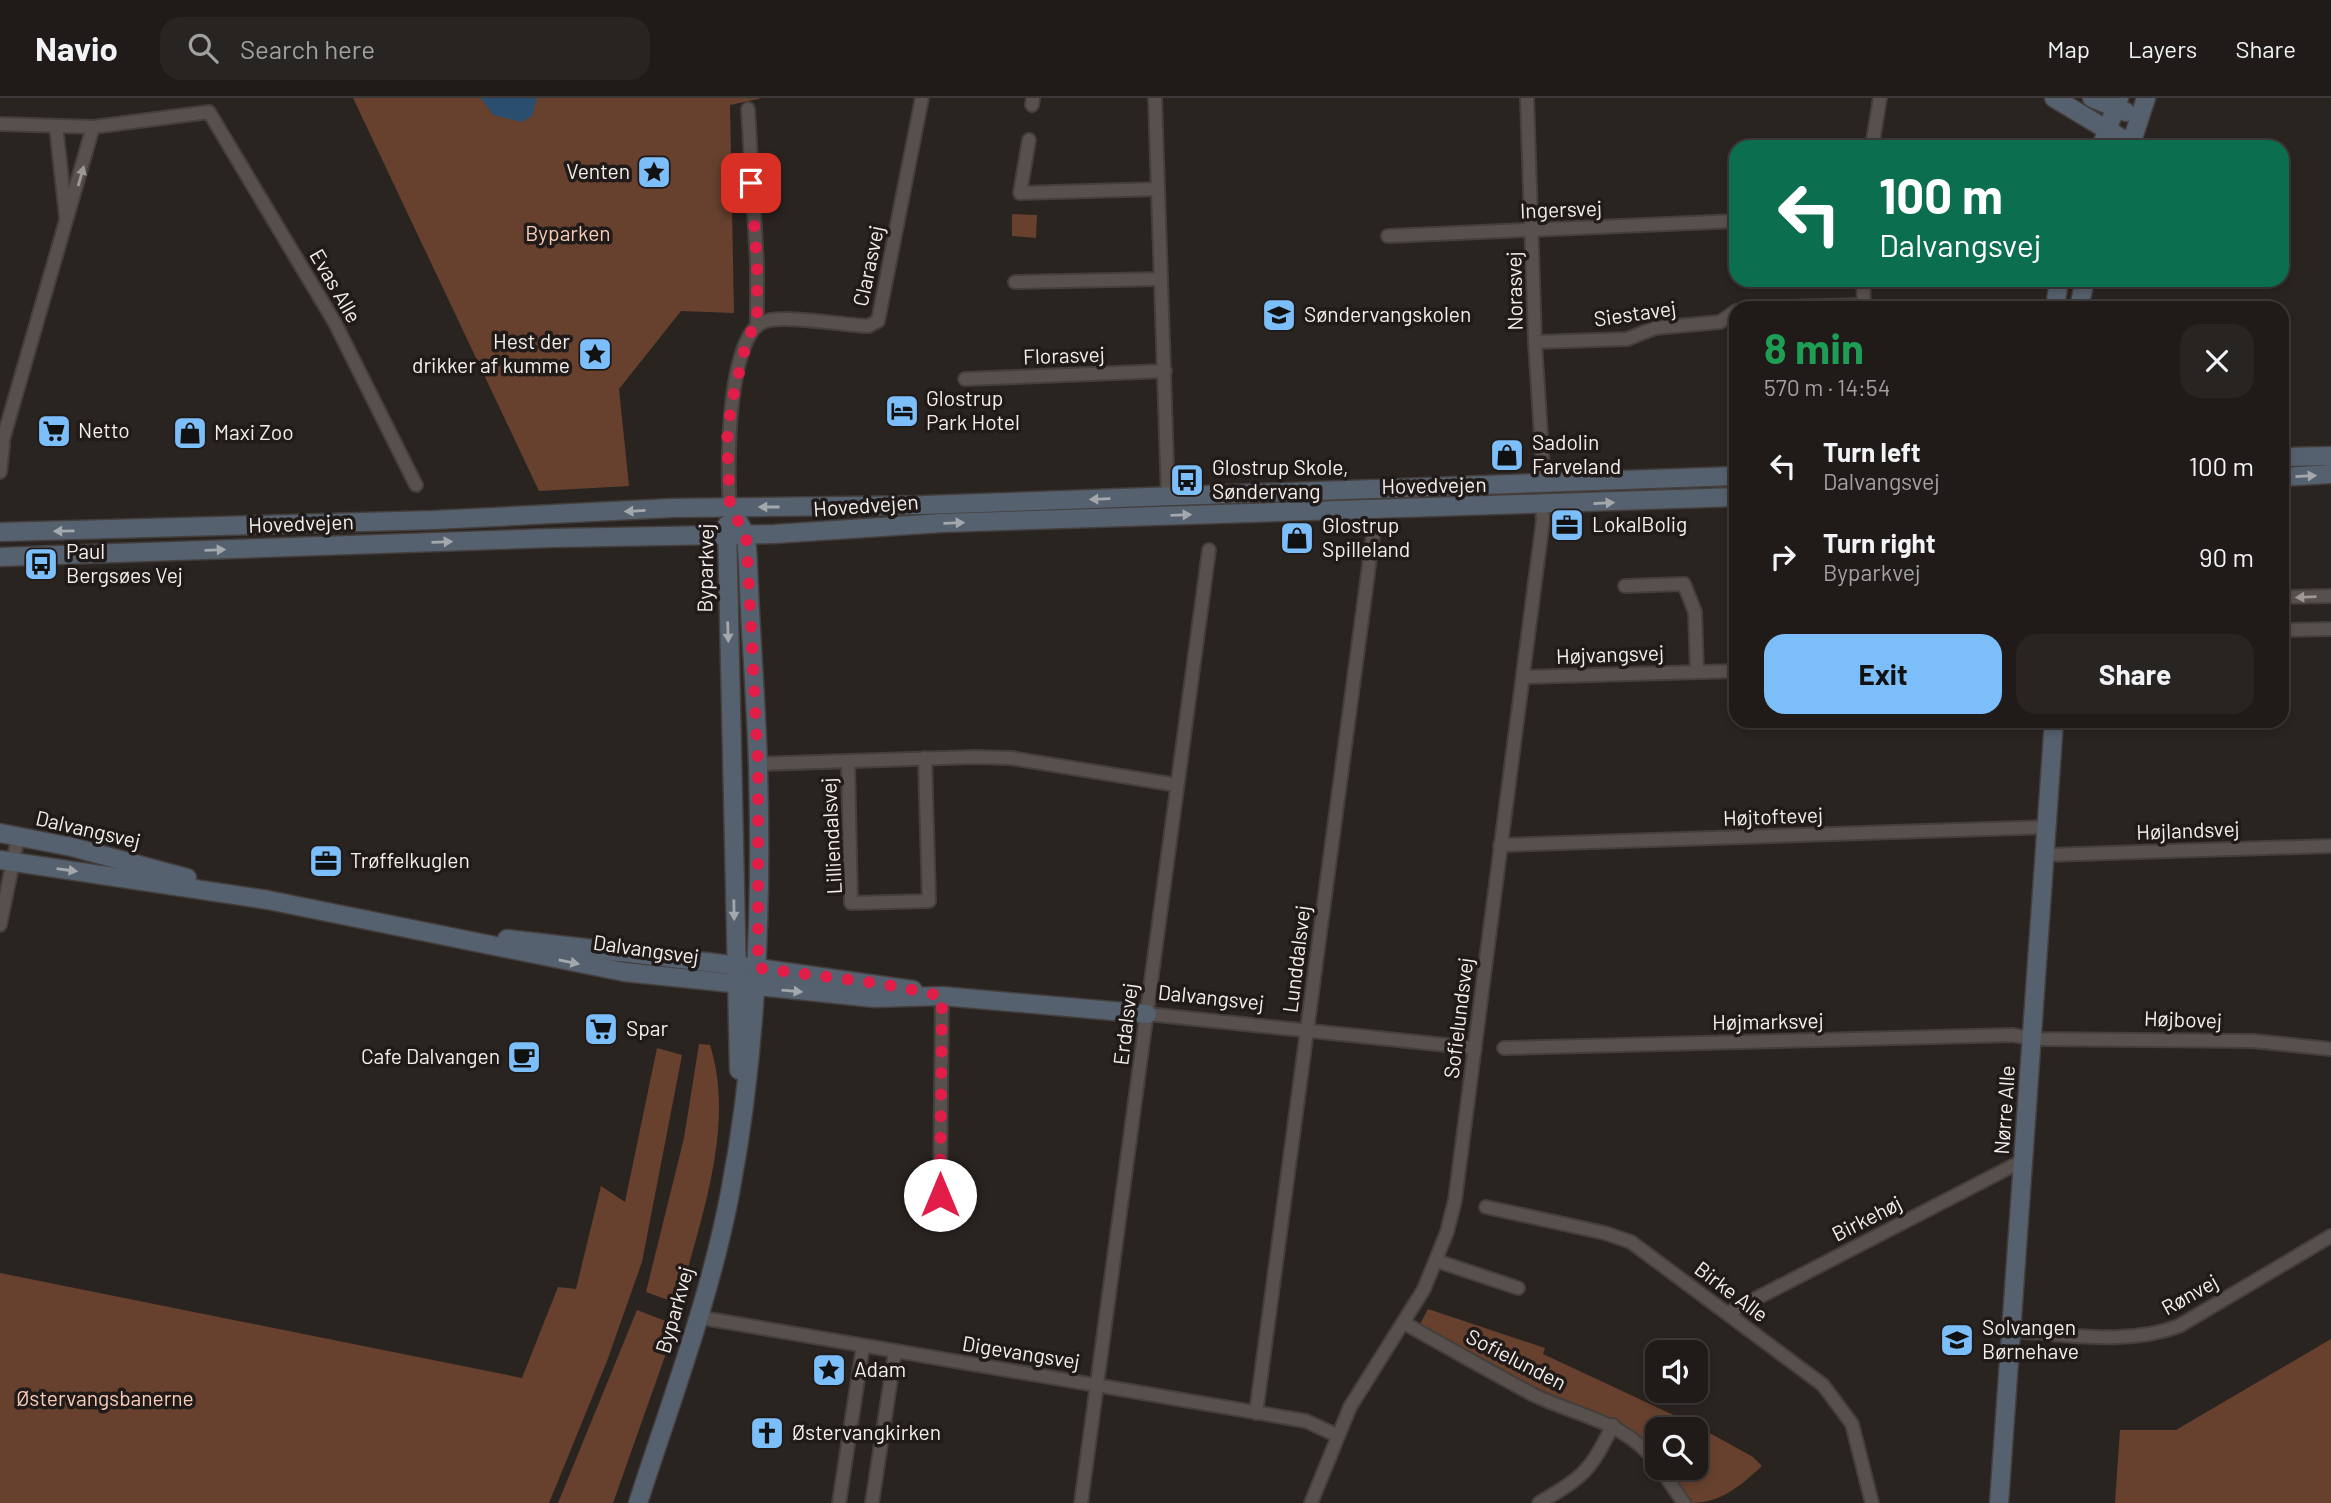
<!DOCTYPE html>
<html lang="en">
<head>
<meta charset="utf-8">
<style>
	body { margin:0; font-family:Barlow,sans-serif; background:#282422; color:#f1f3f6; height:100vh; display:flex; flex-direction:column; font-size:26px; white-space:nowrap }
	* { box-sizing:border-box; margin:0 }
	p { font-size:23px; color:#a2a1a2 }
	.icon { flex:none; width:38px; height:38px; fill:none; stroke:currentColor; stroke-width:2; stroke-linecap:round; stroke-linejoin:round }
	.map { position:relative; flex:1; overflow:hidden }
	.drawer { position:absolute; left:1729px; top:203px; width:560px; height:427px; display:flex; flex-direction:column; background:#201b19; border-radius:21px; box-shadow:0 4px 10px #0003,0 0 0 2px #3d3938 }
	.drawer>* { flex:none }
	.top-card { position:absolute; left:1729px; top:42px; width:560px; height:147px; border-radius:21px; box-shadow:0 4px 10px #0003,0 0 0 2px #3d3938; background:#0b6e4f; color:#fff; overflow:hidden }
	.fabs { position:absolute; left:1645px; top:1242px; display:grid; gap:14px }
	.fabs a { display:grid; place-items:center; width:63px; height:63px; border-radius:14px; background:#201b19; box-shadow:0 4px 10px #0003,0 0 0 2px #3d3938; font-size:35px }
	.pin { position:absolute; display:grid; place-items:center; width:60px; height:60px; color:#fff; margin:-30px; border-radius:14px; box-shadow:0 4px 10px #0006 }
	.me { position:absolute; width:77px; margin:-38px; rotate:0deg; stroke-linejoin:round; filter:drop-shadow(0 0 5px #0008) }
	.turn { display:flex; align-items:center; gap:24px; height:147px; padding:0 35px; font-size:32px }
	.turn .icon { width:91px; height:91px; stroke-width:2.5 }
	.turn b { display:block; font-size:49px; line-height:60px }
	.round { display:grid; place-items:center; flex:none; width:74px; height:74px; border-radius:21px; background:#282422 }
	.headline { display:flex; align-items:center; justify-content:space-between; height:119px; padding:0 35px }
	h1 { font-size:42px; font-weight:700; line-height:52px; color:#1e9e55 }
	.action { display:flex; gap:14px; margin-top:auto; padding:14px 35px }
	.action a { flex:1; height:80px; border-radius:21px; background:#7cbef9; color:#111; font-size:28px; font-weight:700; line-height:80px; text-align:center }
	.action a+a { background:#282422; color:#f1f3f6 }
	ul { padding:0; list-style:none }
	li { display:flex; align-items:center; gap:21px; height:91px; padding:0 35px }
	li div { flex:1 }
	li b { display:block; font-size:26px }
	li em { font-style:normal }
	header { display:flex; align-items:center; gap:42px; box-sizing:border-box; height:98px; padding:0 35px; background:#201b19; border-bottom:2px solid #3d3938 }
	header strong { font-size:33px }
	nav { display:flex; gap:38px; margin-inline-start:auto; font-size:24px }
	.search { width:490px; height:63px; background:#282422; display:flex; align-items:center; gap:18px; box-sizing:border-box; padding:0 24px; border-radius:21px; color:#a2a1a2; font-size:26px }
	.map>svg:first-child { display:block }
	.green { fill:#67412e }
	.water { fill:#294e6e }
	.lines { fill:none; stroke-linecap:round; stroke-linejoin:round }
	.street-casing { stroke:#443e3c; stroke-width:16 }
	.secondary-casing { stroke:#443e3c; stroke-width:21 }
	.street { stroke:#57504d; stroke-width:12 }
	.secondary { stroke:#55616e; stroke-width:18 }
	.oneway { fill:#9d9795 }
	.oneway2 { fill:#a4a8ad }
	.route { stroke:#e11d48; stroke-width:12; stroke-dasharray:0 21.6 }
	.labels { text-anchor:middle; stroke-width:7; stroke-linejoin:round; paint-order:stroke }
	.poi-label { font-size:21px; fill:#f3eeec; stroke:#201a18; text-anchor:start }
	.street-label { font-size:21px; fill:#f3eeec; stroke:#201a18 }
	.park-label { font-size:21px; fill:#faccb7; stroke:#201a18 }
</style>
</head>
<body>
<header>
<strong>Navio</strong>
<div class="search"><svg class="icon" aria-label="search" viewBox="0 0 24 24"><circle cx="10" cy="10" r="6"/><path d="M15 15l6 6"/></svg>Search here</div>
<nav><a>Map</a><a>Layers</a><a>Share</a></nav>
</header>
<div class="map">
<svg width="2331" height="1405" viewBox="0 0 2331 1405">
	<rect width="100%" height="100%" fill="#2a2421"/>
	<g class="green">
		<polygon points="353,0 762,0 730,7 734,215 681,213 619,291 629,388 539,393"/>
		<polygon points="1012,116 1037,117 1036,140 1012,138"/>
		<path d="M699,946L710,947C735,1026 702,1116 682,1193L676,1205L646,1194L684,1040Z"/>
		<polygon points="657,950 682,957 642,1164 607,1263 549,1405 0,1405 0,1175 522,1280 558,1189 576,1191 601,1088 625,1104"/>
		<path d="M1428,1211L1545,1250L1543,1256L1697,1328L1753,1359L1762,1368C1740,1388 1721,1405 1691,1405L1667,1370H1696V1332H1657V1356C1626,1319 1580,1314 1538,1294C1498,1274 1459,1250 1419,1228Z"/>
		<polygon points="637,1212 676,1227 613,1405 558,1405"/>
		<polygon points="2331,1241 2331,1405 2115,1405 2120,1332 2176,1332"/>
	</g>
	<polygon class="water" points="481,0 537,0 532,18 521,24 493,17"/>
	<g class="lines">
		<g class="street-casing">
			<g id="street">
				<polyline points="1155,0 1168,398"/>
				<polyline points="1527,0 1535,244 1544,385"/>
				<polyline points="1032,7 1033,0"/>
				<polyline points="748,11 757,165 757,226"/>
				<polyline points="0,26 93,29 209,14 335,225 416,387"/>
				<polyline points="56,28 66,119"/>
				<polyline points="1029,42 1020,95 1158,91"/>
				<polyline points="1872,49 1880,0"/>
				<polyline points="1388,138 1736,123"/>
				<polyline points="1015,184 1161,181"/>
				<polyline points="1751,210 1864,207 1863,182"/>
				<polyline points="1535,244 1627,241 1655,230 1720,224 1736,213"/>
				<polyline points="965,281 1165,273"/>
				<polyline points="0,352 93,29"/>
				<polyline points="0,374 3,346"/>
				<path d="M730,409C727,375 726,233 766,223C788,217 842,227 868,228L878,223L922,0"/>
				<polyline points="1625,488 1684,486 1695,514 1697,574"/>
				<polyline points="2282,499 2331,498"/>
				<polyline points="2282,532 2331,531"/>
				<polyline points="1523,579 1736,573"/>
				<polyline points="848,663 851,805 929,803 925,660"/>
				<polyline points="758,666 975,659 1011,660 1177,687"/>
				<polyline points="1500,747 2047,729"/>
				<polyline points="2046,757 2331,748"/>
				<polyline points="0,827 18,739"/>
				<polyline points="1147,916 1475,950"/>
				<polyline points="1504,950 2013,937 2033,941 2253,943 2331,951"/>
				<polyline points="940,1097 942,898"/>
				<polyline points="1486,1109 1605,1135 1631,1144 1823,1287 1852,1326 1872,1405"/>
				<polyline points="1437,1163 1518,1190"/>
				<polyline points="1728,1215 2024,1062"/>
				<polyline points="697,1219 1306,1323 1336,1337"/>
				<path d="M1404,1225C1447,1249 1489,1273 1532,1296C1576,1318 1627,1323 1657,1366"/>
				<path d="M2011,1233C2066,1236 2126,1248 2179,1228L2331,1138"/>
				<polyline points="1256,1315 1374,430 1373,412"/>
				<polyline points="1660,1370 1684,1405"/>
				<polyline points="839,1405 863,1248"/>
				<polyline points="872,1405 895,1254"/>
				<polyline points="1081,1405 1209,452"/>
				<polyline points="1311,1405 1350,1309 1424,1191 1447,1134 1455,1102 1543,422 1542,408"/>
				<path d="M1539,1405C1584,1378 1589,1375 1613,1327"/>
			</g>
		</g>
		<g class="secondary-casing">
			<g id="secondary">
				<polyline points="2054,0 2131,46"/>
				<polyline points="2092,0 2126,14"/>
				<polyline points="2101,49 2119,0"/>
				<polyline points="2130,49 2146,0"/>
				<polyline points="2055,210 2059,182"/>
				<polyline points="2079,210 2085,182"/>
				<polyline points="2282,359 2331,358"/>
				<polyline points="2282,379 2331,376"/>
				<polyline points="727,427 739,972"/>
				<polyline points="0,434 434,422 672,410 924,407 1736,378"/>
				<polyline points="0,459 551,440 774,436 942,425 1736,399"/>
				<polyline points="0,735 72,749 187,780"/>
				<polyline points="0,762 268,802 624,874 874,900 942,898 1147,916"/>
				<polyline points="507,841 758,870 913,892"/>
				<path d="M638,1405C671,1303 710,1200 730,1095C757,954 762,810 758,667C756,599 750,532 748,465L746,437L730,409"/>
				<polyline points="1999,1405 2054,623"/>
			</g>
		</g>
		<use href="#street" class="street"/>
		<use href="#secondary" class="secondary"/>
	</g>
	<defs><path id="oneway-solid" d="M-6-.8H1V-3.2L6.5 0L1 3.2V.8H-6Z" transform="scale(1.75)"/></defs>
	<g class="oneway">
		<use href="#oneway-solid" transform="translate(81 78) rotate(-74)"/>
		<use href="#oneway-solid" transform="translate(2306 499) rotate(178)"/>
	</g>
	<g class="oneway2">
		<use href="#oneway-solid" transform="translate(2306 378) rotate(-3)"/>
		<use href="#oneway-solid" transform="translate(1100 401) rotate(178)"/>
		<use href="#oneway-solid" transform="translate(1604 405) rotate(-3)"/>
		<use href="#oneway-solid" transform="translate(769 409) rotate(-180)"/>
		<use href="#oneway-solid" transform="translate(635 413) rotate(177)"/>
		<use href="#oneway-solid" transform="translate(1181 417) rotate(-2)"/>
		<use href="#oneway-solid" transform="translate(954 425) rotate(-2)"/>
		<use href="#oneway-solid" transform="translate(64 433) rotate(179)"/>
		<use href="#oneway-solid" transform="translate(442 444) rotate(-2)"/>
		<use href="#oneway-solid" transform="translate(215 452) rotate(-2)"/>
		<use href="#oneway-solid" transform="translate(728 534) rotate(88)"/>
		<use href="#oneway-solid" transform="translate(67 772) rotate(8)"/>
		<use href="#oneway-solid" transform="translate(734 812) rotate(89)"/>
		<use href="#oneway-solid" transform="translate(569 864) rotate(11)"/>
		<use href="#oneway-solid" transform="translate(792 893) rotate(5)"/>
	</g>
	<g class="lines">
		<polyline class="route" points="751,85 757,164 757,226 748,238 731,307 727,343 730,409 746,437 747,451 758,666 758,870 883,886 942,898 940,1097"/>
	</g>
	<defs>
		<g id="sight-square" transform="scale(1.75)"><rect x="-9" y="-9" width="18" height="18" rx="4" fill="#7cbef9" stroke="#201a18"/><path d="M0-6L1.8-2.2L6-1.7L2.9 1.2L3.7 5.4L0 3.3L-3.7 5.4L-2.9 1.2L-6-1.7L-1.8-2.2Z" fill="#111"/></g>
		<g id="school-square" transform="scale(1.75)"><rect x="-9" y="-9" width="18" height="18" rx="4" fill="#7cbef9" stroke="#201a18"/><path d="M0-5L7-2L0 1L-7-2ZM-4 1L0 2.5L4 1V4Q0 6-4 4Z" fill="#111"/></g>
		<g id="hotel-square" transform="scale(1.75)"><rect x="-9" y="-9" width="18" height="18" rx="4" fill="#7cbef9" stroke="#201a18"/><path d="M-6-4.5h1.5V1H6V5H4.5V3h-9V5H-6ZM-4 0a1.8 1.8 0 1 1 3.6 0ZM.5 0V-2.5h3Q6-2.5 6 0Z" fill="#111"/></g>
		<g id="supermarket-square" transform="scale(1.75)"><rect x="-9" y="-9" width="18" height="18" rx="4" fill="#7cbef9" stroke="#201a18"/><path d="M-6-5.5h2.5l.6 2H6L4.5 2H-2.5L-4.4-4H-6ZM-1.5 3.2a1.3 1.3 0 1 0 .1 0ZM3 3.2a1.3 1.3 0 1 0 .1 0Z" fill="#111"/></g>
		<g id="shop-square" transform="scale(1.75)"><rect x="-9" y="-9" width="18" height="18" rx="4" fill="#7cbef9" stroke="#201a18"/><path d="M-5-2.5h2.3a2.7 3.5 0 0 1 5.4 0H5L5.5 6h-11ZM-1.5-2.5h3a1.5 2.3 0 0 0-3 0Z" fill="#111"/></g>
		<g id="bus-square" transform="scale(1.75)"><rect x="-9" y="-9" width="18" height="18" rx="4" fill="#7cbef9" stroke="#201a18"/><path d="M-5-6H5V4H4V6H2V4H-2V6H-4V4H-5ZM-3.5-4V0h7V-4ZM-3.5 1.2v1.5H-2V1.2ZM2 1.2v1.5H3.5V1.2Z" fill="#111"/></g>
		<g id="office-square" transform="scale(1.75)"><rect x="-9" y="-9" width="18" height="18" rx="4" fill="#7cbef9" stroke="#201a18"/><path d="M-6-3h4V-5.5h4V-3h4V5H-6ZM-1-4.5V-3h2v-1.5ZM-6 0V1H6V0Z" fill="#111"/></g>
		<g id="cafe-square" transform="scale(1.75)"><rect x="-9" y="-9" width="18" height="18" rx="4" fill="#7cbef9" stroke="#201a18"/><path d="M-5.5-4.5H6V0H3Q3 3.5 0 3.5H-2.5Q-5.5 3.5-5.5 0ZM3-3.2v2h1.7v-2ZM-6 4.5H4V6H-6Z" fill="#111"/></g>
		<g id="church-square" transform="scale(1.75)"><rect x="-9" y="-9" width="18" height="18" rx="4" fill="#7cbef9" stroke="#201a18"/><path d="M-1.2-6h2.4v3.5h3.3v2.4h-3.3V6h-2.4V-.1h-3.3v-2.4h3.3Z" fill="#111"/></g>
	</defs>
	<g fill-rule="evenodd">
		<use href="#sight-square" x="654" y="74"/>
		<use href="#school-square" x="1279" y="217"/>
		<use href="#sight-square" x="595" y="256"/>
		<use href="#hotel-square" x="902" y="313"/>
		<use href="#supermarket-square" x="54" y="333"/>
		<use href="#shop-square" x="190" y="335"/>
		<use href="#shop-square" x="1507" y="357"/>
		<use href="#bus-square" x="1187" y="382"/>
		<use href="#office-square" x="1567" y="427"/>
		<use href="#shop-square" x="1297" y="440"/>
		<use href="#bus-square" x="41" y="466"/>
		<use href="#office-square" x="326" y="763"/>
		<use href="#supermarket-square" x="601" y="931"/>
		<use href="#cafe-square" x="524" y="959"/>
		<use href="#school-square" x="1957" y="1242"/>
		<use href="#sight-square" x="829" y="1272"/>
		<use href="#church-square" x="767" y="1335"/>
	</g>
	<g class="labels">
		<g class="poi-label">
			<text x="630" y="81" text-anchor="end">Venten</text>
			<text x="1304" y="224">Søndervangskolen</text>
			<text x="570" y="251" text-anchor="end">Hest der<tspan x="570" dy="24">drikker af kumme</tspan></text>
			<text x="926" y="308">Glostrup<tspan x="926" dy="24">Park Hotel</tspan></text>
			<text x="78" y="340">Netto</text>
			<text x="214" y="342">Maxi Zoo</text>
			<text x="1532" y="352">Sadolin<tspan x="1532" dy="24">Farveland</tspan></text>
			<text x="1212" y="377">Glostrup Skole,<tspan x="1212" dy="24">Søndervang</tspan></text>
			<text x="1592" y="434">LokalBolig</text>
			<text x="1322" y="435">Glostrup<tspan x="1322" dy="24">Spilleland</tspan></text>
			<text x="66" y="461">Paul<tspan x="66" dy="24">Bergsøes Vej</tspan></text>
			<text x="350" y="770">Trøffelkuglen</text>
			<text x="626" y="938">Spar</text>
			<text x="500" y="966" text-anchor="end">Cafe Dalvangen</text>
			<text x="1982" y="1237">Solvangen<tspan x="1982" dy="24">Børnehave</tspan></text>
			<text x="854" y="1279">Adam</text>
			<text x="792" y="1342">Østervangkirken</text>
		</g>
		<g class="street-label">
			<text transform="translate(1561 112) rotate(-2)" y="7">Ingersvej</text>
			<text transform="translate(869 168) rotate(-78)" y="7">Clarasvej</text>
			<text transform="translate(335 188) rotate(60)" y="7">Evas Alle</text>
			<text transform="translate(1515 193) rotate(-91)" y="7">Norasvej</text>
			<text transform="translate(1635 216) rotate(-8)" y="7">Siestavej</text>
			<text transform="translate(1064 258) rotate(-2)" y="7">Florasvej</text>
			<text transform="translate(1434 388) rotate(-1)" y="7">Hovedvejen</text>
			<text transform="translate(866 408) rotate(-4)" y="7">Hovedvejen</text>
			<text transform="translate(301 426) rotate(-2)" y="7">Hovedvejen</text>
			<text transform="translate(706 470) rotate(-89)" y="7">Byparkvej</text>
			<text transform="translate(1610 557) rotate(-2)" y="7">Højvangsvej</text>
			<text transform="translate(1773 719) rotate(-2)" y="7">Højtoftevej</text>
			<text transform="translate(88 732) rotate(13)" y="7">Dalvangsvej</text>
			<text transform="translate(2188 733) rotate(-2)" y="7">Højlandsvej</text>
			<text transform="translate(832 738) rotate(-93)" y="7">Lilliendalsvej</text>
			<text transform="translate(646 852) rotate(8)" y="7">Dalvangsvej</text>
			<text transform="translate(1297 861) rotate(-83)" y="7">Lunddalsvej</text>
			<text transform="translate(1211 900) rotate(6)" y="7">Dalvangsvej</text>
			<text transform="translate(1459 920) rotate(-83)" y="7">Sofielundsvej</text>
			<text transform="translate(2183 922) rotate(2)" y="7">Højbovej</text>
			<text transform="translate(1768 924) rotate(-1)" y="7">Højmarksvej</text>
			<text transform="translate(1126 926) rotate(-83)" y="7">Erdalsvej</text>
			<text transform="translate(2005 1012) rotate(-86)" y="7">Nørre Alle</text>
			<text transform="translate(1867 1121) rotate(-27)" y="7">Birkehøj</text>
			<text transform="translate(1731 1194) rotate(37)" y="7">Birke Alle</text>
			<text transform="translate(2190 1197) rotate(-29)" y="7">Rønvej</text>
			<text transform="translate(675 1212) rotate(-74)" y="7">Byparkvej</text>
			<text transform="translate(1021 1255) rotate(9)" y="7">Digevangsvej</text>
			<text transform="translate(1516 1262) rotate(27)" y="7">Sofielunden</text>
		</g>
		<g class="park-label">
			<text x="568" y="143">Byparken</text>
			<text x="105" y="1308">Østervangsbanerne</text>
		</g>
	</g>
</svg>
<div class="fabs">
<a><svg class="icon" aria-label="sound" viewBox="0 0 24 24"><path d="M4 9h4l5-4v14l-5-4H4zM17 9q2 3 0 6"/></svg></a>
<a><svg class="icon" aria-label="search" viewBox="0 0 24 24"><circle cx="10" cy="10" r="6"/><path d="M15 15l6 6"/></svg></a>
</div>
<div class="pin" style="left:751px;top:85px;background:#d93025"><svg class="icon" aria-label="arrive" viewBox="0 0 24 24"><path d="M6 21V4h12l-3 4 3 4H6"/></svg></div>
<svg class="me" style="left:940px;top:1097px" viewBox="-20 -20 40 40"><circle r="19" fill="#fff"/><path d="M0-13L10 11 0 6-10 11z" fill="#e11d48"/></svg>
<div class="top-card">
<div class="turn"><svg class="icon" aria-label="left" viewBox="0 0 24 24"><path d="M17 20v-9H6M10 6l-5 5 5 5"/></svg><div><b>100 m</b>Dalvangsvej</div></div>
</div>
<section class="drawer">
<div class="headline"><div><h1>8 min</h1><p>570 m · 14:54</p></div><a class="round"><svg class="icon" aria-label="close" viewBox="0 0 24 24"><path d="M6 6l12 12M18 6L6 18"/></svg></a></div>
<ul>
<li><svg class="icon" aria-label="left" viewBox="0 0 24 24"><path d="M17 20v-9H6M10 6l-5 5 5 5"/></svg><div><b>Turn left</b><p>Dalvangsvej</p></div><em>100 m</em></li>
<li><svg class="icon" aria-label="right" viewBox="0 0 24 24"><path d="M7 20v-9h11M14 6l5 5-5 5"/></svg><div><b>Turn right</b><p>Byparkvej</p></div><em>90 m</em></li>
</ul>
<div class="action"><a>Exit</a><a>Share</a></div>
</section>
</div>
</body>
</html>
